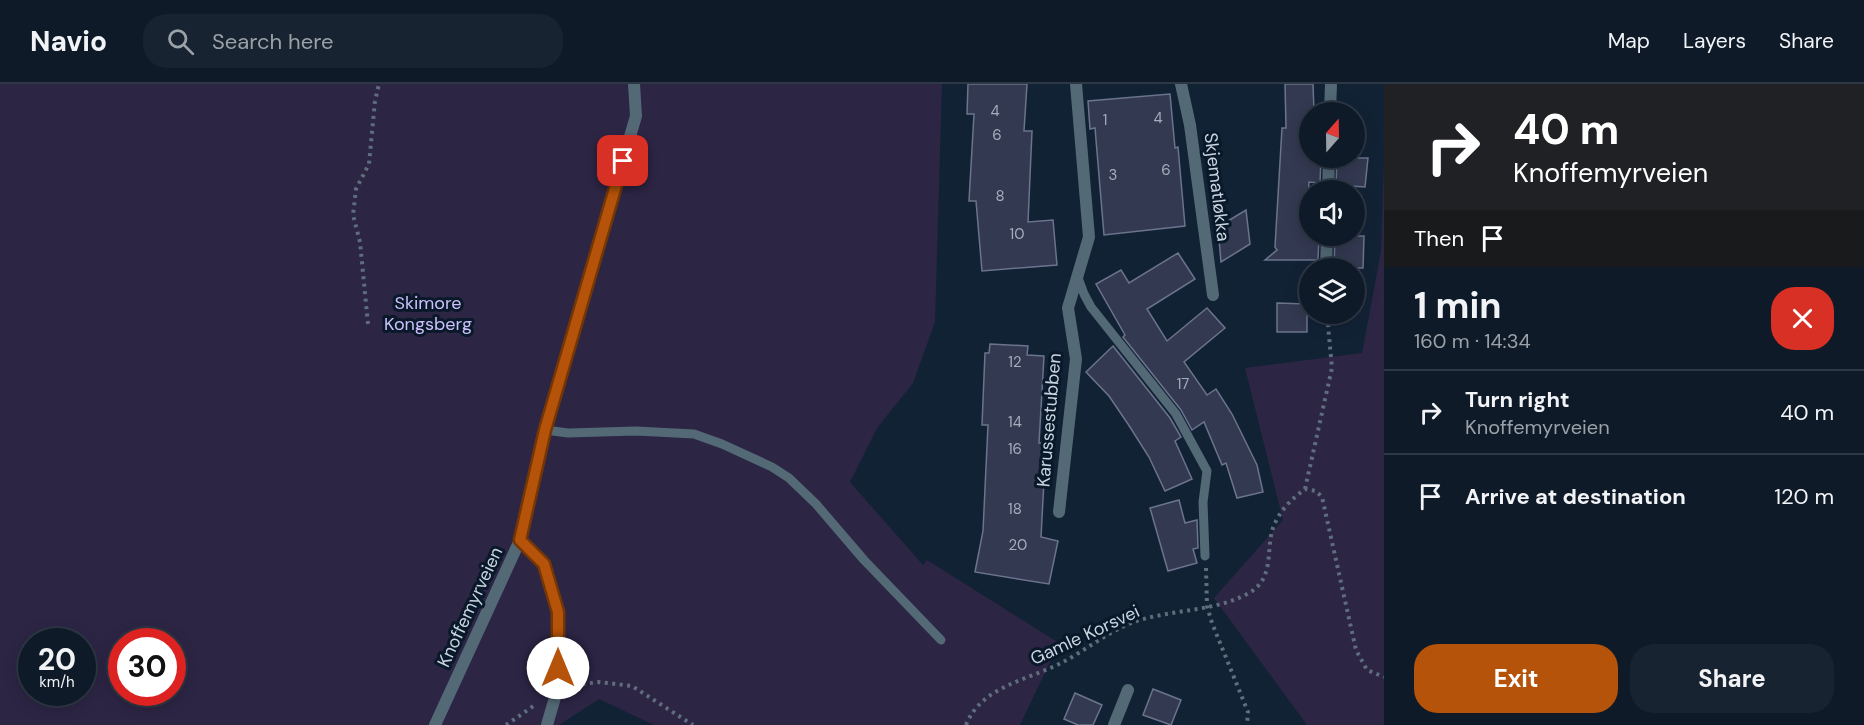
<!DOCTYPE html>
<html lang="en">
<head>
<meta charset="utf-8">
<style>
	body { margin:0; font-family:"DM Sans",sans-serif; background:#172330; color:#f1f3f6; height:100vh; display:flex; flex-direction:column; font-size:22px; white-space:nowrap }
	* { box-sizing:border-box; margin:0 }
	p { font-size:20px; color:#9ba1a8 }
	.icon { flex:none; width:33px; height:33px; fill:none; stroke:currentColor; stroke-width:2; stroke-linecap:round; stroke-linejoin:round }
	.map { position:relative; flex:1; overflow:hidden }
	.details { display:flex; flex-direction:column; background:#0e1a28; width:480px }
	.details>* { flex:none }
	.top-card { background:#202124; color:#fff; overflow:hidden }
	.needle { width:39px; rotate:20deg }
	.controls { position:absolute; left:1299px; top:18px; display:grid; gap:12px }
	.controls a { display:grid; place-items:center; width:66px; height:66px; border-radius:50%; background:#0e1a28; box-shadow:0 3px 15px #0003,0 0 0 2px #2e3845; font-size:30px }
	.speed { position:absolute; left:18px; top:544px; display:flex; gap:12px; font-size:30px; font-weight:700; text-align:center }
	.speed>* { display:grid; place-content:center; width:78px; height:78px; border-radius:50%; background:#0e1a28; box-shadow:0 3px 15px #0003,0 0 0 2px #2e3845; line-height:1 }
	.speed small { font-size:15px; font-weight:400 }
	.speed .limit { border:9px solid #d22; background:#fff; color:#111 }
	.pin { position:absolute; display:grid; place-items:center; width:51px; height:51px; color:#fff; margin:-26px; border-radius:12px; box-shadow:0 3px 9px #0006 }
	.me { position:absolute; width:66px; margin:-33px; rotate:0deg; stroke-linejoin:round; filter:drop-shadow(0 0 4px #0008) }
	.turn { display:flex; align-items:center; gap:21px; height:126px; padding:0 30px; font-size:27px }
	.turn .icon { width:78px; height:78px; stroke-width:2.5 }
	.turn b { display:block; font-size:42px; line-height:51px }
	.then { display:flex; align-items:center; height:57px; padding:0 30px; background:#0003; gap:12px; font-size:22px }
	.round { display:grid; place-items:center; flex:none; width:63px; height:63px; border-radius:24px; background:#172330 }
	.headline { display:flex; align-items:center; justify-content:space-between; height:102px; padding:0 30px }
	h1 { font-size:36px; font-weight:700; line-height:45px }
	.action { display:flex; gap:12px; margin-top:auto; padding:12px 30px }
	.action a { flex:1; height:69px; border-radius:24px; background:#b45309; color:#fff; font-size:24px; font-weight:700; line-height:69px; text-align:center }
	.action a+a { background:#172330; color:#f1f3f6 }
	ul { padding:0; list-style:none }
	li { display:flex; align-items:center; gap:18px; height:84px; padding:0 30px; border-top:2px solid #2e3845 }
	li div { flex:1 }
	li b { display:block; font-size:22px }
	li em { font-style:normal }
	header { display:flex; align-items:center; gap:36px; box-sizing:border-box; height:84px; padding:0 30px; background:#0e1a28; border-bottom:2px solid #2e3845 }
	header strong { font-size:28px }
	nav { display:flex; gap:33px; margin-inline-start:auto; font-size:21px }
	.search { width:420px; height:54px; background:#172330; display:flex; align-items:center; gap:15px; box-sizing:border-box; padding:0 21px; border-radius:24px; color:#9ba1a8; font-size:22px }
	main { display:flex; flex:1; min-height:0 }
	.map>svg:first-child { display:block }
	.green { fill:#2c2544; fill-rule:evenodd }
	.building { fill:#333951; stroke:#6b738d; stroke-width:1.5 }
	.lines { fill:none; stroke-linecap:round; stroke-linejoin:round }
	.path { stroke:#5f6d7d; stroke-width:4; stroke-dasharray:3 4.5; stroke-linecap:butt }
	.service { stroke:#536975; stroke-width:9 }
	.minor { stroke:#536975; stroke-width:12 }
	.route-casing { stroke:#753606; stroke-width:15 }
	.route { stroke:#b45309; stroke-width:10 }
	.labels { text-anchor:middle; stroke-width:6; stroke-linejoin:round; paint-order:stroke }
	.number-label { font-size:15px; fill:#a4adbc }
	.street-label { font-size:18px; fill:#c9d4e0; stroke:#09192a }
	.park-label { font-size:18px; fill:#ccc1fc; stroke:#09192a }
</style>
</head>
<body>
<header>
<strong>Navio</strong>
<div class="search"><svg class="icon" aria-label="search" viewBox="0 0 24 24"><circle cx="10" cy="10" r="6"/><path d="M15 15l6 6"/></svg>Search here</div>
<nav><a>Map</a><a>Layers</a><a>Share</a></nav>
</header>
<main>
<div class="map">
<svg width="1384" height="641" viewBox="0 0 1384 641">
	<rect width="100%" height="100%" fill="#122235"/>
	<g class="green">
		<path d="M0,0H942L935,238L913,299L877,344L850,398L923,481L927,476L1059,559L1020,641H654L599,615L559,641H0ZM32,558H82V609H32ZM122,558H172V609H122Z"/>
		<polygon points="1384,78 1384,641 1307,641 1214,514 1283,436 1245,284 1362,269 1381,167"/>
	</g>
	<g class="building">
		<polygon points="968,0 1027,0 1024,47 1032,47 1028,138 1053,136 1057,181 982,187 976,117 969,117 974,30 967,30"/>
		<polygon points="1285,0 1313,0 1314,28 1310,28 1310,74 1321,74 1320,99 1309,98 1306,148 1308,152 1319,152 1318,176 1265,176 1277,166 1275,163 1282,44 1286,44"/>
		<polygon points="1170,10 1175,64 1178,63 1185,142 1104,151 1095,44 1090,45 1088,17"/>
		<polygon points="1337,74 1368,74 1365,103 1336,101"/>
		<polygon points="1246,126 1250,160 1221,178 1218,143"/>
		<polygon points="1335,152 1364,152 1363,184 1334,184"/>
		<polygon points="1178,169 1195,195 1147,225 1167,257 1207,224 1225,244 1184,278 1207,311 1216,305 1232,330 1257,381 1263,408 1237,414 1226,379 1222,381 1204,338 1192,346 1181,326 1123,253 1125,251 1096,200 1121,186 1129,199"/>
		<polygon points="1277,219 1307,220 1307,248 1277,248"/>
		<polygon points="990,260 1028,262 1027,271 1044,272 1039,359 1046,359 1041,453 1058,457 1049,500 975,488 983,447 988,341 982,341 985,269 989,269"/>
		<polygon points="1113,262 1170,334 1181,353 1175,357 1192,395 1165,407 1149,373 1128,340 1109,312 1086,288"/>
		<polygon points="1179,416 1185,439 1197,436 1198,464 1193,465 1197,479 1168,487 1150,424"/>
		<polygon points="1153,605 1181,616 1171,641 1143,631"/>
		<polygon points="1075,609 1102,621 1093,641 1078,641 1064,635"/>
	</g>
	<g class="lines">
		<g class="path">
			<polyline points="368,240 360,158 353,131 356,105 369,80 375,17 379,0"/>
			<polyline points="1305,405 1332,284 1327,230"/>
			<polyline points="1206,484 1207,522 1212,539 1248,628 1247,641"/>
			<polyline points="575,601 599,598 632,602 693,641"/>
			<polyline points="506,641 535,621"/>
			<path d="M966,641C981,602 1029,596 1063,578C1086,566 1109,547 1134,538C1171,525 1215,528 1249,509C1277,493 1264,461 1275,439C1282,424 1293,414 1305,405L1316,407L1322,413L1356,566L1367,586L1384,593"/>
		</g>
		<g class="service">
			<polyline points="1077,191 1084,210 1091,223 1176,330 1207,387 1203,418 1205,472"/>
			<polyline points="545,346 568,349 636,347 694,350 722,360 772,383 789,394 816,420 864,476 941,556"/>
		</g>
		<g class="minor">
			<polyline points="1181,0 1190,41 1213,211"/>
			<polyline points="1330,28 1331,0"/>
			<polyline points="1328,106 1329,74"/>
			<polyline points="1326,184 1327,152"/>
			<polyline points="1059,428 1076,275 1068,224 1089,153 1076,0"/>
			<polyline points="520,456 544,480 558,528 558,603 547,641"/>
			<polyline points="435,641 520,456 545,346 636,32 634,0"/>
			<polyline points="1114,641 1128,606"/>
		</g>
	</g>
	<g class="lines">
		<g class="route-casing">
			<polyline id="route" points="558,584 558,528 544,480 520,456 545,346 623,77"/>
		</g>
		<use href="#route" class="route"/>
	</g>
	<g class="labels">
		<g class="number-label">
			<text x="995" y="32">4</text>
			<text x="1158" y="39">4</text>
			<text x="1105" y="41">1</text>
			<text x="997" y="56">6</text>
			<text x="1166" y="91">6</text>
			<text x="1113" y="96">3</text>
			<text x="1000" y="117">8</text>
			<text x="1017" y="155">10</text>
			<text x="1015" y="283">12</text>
			<text x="1183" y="305">17</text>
			<text x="1015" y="343">14</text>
			<text x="1015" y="370">16</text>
			<text x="1015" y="430">18</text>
			<text x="1018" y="466">20</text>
		</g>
		<g class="street-label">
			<text transform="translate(1217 103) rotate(83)" y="6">Skjematløkka</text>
			<text transform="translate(1049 336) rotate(-85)" y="6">Karussestubben</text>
			<text transform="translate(470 523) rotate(-65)" y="6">Knoffemyrveien</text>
			<text transform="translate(1085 551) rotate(-25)" y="6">Gamle Korsvei</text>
		</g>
		<g class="park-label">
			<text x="428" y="225">Skimore<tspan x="428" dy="21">Kongsberg</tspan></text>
		</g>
	</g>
</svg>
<div class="controls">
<a><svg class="needle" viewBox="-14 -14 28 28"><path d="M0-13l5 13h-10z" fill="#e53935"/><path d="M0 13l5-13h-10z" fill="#9ba1a8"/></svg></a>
<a><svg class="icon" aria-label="sound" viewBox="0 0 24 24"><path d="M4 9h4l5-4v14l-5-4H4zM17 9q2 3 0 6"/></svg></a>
<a><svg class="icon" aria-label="layers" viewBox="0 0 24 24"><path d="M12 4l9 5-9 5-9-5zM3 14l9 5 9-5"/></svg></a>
</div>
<div class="speed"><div>20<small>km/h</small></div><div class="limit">30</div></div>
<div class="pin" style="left:623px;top:77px;background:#d93025"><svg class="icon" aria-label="arrive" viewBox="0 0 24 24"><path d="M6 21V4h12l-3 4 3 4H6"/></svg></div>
<svg class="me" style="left:558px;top:584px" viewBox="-20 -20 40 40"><circle r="19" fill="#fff"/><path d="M0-13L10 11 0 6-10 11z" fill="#b45309"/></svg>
</div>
<section class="details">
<div class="top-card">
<div class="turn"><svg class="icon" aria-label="right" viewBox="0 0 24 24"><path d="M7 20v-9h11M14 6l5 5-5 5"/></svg><div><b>40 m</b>Knoffemyrveien</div></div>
<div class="then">Then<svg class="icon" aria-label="arrive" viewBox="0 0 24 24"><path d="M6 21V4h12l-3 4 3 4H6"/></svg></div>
</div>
<div class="headline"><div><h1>1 min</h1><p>160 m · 14:34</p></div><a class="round" style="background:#d93025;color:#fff"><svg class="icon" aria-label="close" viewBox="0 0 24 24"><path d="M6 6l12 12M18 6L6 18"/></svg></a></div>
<ul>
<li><svg class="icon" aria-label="right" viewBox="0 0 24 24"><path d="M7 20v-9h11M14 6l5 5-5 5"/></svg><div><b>Turn right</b><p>Knoffemyrveien</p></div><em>40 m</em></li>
<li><svg class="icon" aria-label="arrive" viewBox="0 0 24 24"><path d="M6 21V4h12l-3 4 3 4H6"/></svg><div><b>Arrive at destination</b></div><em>120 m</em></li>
</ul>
<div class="action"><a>Exit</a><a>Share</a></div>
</section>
</main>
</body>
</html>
